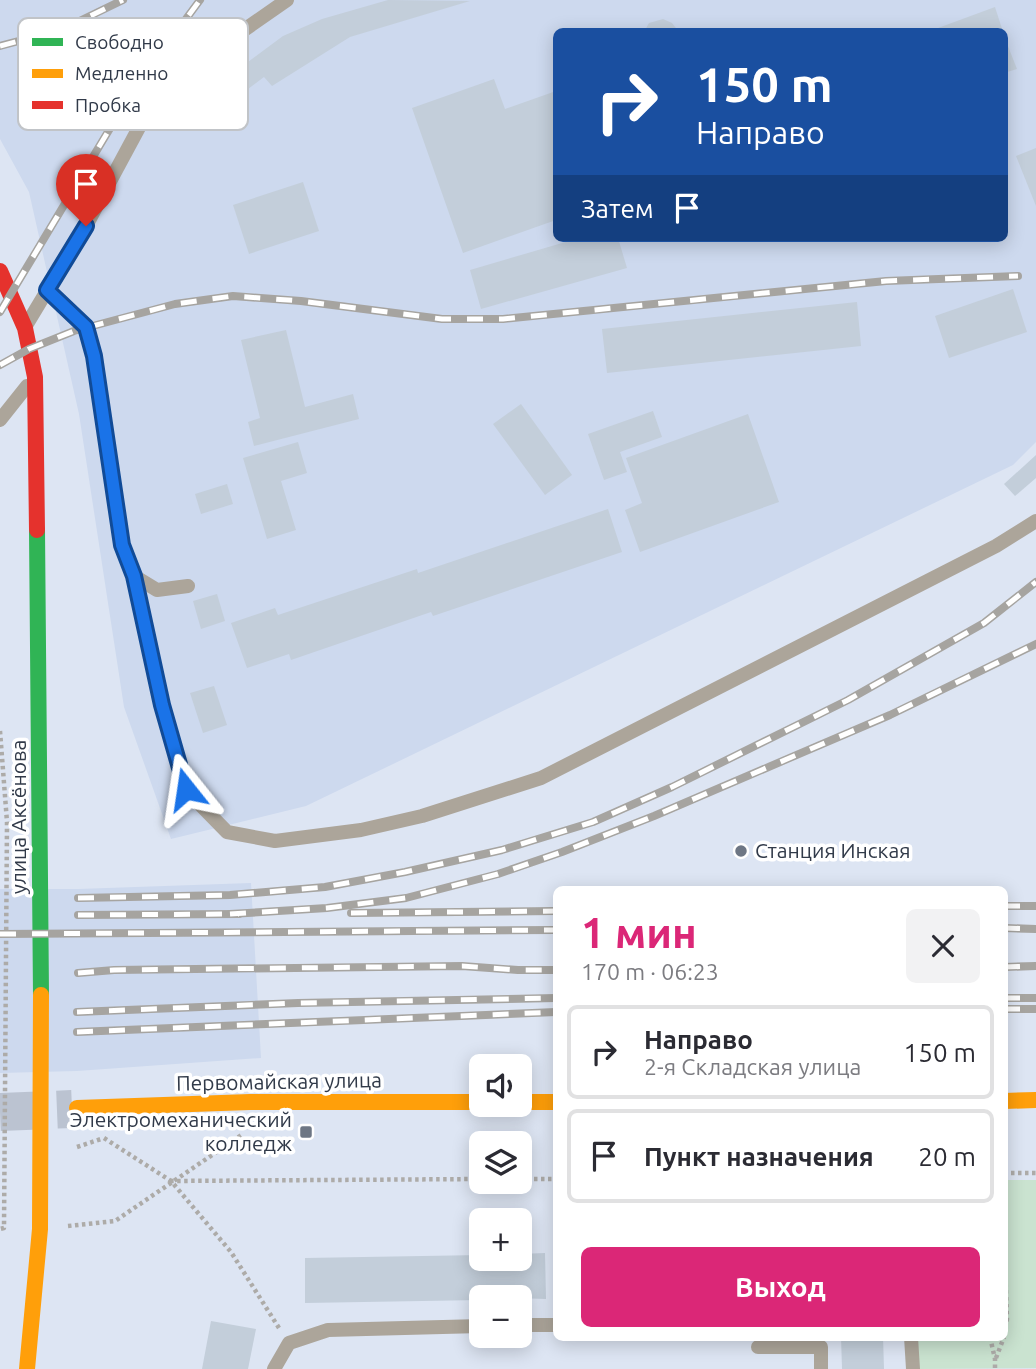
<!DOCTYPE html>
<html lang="ru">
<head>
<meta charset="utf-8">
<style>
	body { margin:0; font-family:Ubuntu,sans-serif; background:#f2f2f3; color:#2b2b33; height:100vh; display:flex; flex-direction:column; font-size:26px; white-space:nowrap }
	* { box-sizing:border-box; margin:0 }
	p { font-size:23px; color:#7c7c81 }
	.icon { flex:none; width:38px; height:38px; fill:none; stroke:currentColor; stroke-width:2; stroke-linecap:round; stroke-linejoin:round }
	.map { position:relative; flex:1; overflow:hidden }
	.sheet { position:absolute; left:553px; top:886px; width:455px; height:455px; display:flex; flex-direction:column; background:#fff; border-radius:10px; box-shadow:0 4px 18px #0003 }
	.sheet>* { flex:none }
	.banner { position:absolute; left:553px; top:28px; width:455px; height:214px; border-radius:10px; box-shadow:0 4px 18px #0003; background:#1a4fa0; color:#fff; overflow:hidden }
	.controls { position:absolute; left:469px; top:1054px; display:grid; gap:14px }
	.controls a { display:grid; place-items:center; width:63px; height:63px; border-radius:10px; background:#fff; box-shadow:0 4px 18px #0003; font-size:35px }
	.pin { position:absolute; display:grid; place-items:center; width:60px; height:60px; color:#fff; margin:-72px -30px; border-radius:50% 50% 50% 0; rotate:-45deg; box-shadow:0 0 7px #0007 }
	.pin .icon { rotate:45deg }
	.me { position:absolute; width:77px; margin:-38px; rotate:345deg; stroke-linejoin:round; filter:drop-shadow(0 0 5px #0008) }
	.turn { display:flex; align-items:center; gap:24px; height:147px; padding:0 28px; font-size:32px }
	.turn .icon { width:91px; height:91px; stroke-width:2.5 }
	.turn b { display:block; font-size:49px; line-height:60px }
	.then { display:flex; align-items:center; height:66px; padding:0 28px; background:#0003; gap:14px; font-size:26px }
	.round { display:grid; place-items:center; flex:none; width:74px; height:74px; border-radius:10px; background:#f2f2f3 }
	.overview { display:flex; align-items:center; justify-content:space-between; height:119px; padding:0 28px }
	h1 { font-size:42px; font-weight:700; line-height:52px; color:#db2777 }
	.cta { display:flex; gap:14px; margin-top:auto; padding:14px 28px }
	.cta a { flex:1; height:80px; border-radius:10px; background:#db2777; color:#fff; font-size:28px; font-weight:700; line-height:80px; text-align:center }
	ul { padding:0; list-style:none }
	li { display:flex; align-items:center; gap:21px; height:94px; margin:0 14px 10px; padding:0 14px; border:4px solid #e1e1e2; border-radius:10px }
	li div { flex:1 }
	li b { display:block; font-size:26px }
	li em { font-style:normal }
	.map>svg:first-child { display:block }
	.built { fill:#cdd9ee; fill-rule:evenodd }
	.green { fill:#cae3d0 }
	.building { fill:#c3ceda }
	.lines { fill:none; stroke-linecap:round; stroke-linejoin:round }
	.secondary-tunnel { stroke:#bbc3d1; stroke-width:38; stroke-dasharray:38 19; stroke-linecap:butt }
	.path { stroke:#adaba8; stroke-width:4.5; stroke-dasharray:3.5 3.5; stroke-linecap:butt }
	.lane { stroke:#aca59a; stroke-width:14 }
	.fast { stroke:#30b455; stroke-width:16 }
	.slow { stroke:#ff9f0a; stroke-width:16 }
	.jam { stroke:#e5322d; stroke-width:16 }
	.rail-casing { stroke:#a6a4a0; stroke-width:8 }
	.rail { stroke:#fff; stroke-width:5; stroke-dasharray:16; stroke-linecap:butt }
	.route-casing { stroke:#114b97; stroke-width:18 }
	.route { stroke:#1a73e8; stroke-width:12 }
	.poi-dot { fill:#6d7684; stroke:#fff; stroke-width:2.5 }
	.labels { text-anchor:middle; stroke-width:7; stroke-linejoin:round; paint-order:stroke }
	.street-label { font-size:21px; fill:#313a49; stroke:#fff }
	.poi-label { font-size:21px; fill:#313a49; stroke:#fff; text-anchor:start }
	.key { fill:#fff; stroke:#c1c4c8; stroke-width:2 }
	.key-label { font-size:19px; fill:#313a49 }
</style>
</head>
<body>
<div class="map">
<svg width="1036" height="1369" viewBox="0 0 1036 1369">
	<rect width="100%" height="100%" fill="#dde5f3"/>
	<g class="built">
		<path d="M0,0H1036V442L1013,465L306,806L171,839L124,707L79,414L29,192L0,139ZM556,32H1004V238H556Z"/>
		<polygon points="251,883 261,1058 77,1071 0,1073 0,889 78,889"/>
	</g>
	<polygon class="green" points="1005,1180 1036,1180 1036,1368 918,1369 917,1337 1004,1337"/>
	<g class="building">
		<polygon points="388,0 470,1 350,37 272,86 264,77 211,117 197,100 283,36 322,19"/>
		<polygon points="995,7 1003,32 939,32 938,28"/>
		<polygon points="663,19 672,23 679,32 644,32 649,23"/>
		<polygon points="1004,36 1017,69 1004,73"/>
		<polygon points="494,79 505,109 556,91 556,220 463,253 412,108"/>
		<polygon points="1036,148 1036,206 1016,156"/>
		<polygon points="303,182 319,231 249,254 233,205"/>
		<polygon points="579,238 618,238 627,268 481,309 470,270"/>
		<polygon points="1013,289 1027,332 949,358 935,316"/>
		<polygon points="857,302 861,346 607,373 602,329"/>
		<polygon points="286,330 305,407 353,394 359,419 254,446 248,422 260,418 241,340"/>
		<polygon points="521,404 572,475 545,495 493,424"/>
		<polygon points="653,411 662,437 620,452 627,472 604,480 588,434"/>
		<polygon points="748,414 779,502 640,552 625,510 642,503 626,458"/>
		<polygon points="298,442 307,473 281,481 296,530 267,539 243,458"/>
		<polygon points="1036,455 1036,478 1015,496 1004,484"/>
		<polygon points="227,484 233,504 201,514 195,494"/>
		<polygon points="608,509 622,552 433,616 431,612 291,660 289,654 247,668 231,623 275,608 278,615 417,569 418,573"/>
		<polygon points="217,594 225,621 201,629 193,601"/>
		<polygon points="214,686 227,725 203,733 190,693"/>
		<polygon points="545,1253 546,1299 481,1297 481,1300 305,1303 305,1258 481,1255 481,1258 520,1258 520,1254"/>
		<polygon points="211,1321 256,1329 248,1369 202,1369"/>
		<polygon points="841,1337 883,1337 884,1369 842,1369"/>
	</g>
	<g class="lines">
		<polyline class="secondary-tunnel" points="0,1112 72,1109"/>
		<g class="path">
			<polyline points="0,731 7,822 4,1228 0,1229"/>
			<polyline points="104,1138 171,1181"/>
			<polyline points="77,1147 101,1139"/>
			<polyline points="1004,1173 1036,1173"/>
			<polyline points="520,1179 556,1179"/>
			<polyline points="68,1226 115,1221 243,1134"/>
			<polyline points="1004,1234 1007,1319 1004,1335"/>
			<polyline points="279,1328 231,1252 171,1181 481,1179"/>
			<polyline points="990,1337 995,1359 995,1369"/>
			<polyline points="996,1358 1004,1337"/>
		</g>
		<g class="lane">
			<polyline points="47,290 87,327 94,356 122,545 134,576 157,590 188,586"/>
			<polyline points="27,324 86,226 142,122 165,94 221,46 287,0"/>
			<polyline points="0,420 27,386"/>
			<polyline points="134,576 162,705 185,789 227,832 275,841 361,830 422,816 541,778 996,546 1036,521"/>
			<polyline points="520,1325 556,1325"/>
			<polyline points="911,1337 913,1369"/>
			<polyline points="758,1347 821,1347 821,1369"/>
			<polyline points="274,1369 289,1343 328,1330 481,1326"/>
		</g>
		<polyline class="fast" points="37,530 41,995"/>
		<g class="slow">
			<polyline points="1004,1101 1036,1100"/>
			<polyline points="520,1102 556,1102"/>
			<polyline points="77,1108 250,1102 481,1102"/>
			<polyline points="27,1369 40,1229 41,995"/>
		</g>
		<polyline class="jam" points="0,271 25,328 35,377 37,530"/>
		<g class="rail-casing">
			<g id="rail">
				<polyline points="0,46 61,30 123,0"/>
				<polyline points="0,312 130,95 200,0"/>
				<polyline points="0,365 29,349 74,331 175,304 233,296 301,301 442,319 503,319 886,281 1018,276"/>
				<polyline points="78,898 230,895 325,887 405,872 502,850 593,822 672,787 848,700 984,623 1036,582"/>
				<polyline points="1004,906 1036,906"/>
				<polyline points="351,913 556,911"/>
				<polyline points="230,914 327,908 406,898 498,874 562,852 654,816 890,715 1036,644"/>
				<polyline points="78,915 239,914"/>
				<polyline points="1004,928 1036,929"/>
				<polyline points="0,934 556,930"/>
				<polyline points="1004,967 1036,966"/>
				<polyline points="78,973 114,970 462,966 518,970 556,970"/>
				<polyline points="1004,998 1036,998"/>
				<polyline points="1004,1009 1036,1009"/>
				<polyline points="77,1012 298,1003 556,998"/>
				<polyline points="77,1032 556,1012"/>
			</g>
		</g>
		<use href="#rail" class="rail"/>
	</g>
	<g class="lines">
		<g class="route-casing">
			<polyline id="route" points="86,226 47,290 86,327 94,356 122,545 134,576 162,705 186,789"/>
		</g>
		<use href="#route" class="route"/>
	</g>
	<g class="poi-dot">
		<circle cx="741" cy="851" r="7"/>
		<rect x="299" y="1125" width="14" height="14" rx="3.5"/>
	</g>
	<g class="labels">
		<g class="street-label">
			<text transform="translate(19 817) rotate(-90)" y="7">улица Аксёнова</text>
			<text transform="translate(279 1082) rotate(-1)" y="7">Первомайская улица</text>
		</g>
		<g class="poi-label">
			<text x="755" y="858">Станция Инская</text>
			<text x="292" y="1127" text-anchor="end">Электромеханический<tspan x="292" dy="24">колледж</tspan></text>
		</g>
	</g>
	<rect x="18" y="18" width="230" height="112" rx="10" class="key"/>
	<rect x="32" y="38" width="31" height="8" fill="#30b455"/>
	<rect x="32" y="69" width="31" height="9" fill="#ff9f0a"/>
	<rect x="32" y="101" width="31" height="8" fill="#e5322d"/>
	<g class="key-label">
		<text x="75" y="49">Свободно</text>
		<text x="75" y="80">Медленно</text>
		<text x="75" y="112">Пробка</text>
	</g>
</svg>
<div class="controls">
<a><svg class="icon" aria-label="sound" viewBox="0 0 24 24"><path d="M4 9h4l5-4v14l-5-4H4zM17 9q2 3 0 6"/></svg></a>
<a><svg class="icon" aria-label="layers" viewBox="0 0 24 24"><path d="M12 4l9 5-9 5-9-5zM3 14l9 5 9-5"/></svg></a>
<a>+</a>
<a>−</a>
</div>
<div class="pin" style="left:86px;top:226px;background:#d93025"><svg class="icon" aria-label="arrive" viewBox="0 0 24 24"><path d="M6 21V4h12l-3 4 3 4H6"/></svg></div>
<svg class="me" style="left:186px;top:789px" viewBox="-20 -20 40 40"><path d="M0-17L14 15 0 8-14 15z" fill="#1a73e8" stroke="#fff" stroke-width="4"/></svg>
<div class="banner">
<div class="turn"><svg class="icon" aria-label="right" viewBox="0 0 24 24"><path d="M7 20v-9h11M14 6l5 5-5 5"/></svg><div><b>150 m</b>Направо</div></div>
<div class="then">Затем<svg class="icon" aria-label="arrive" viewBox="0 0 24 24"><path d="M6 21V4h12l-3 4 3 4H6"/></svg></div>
</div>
<section class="sheet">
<div class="overview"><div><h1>1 мин</h1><p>170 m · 06:23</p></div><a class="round"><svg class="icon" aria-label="close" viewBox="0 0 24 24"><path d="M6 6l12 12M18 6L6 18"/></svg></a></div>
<ul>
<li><svg class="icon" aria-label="right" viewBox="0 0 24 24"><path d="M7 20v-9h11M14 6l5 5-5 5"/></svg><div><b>Направо</b><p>2-я Складская улица</p></div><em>150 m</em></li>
<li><svg class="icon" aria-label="arrive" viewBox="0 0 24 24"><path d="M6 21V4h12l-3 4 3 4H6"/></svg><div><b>Пункт назначения</b></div><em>20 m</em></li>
</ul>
<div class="cta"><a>Выход</a></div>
</section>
</div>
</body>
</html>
